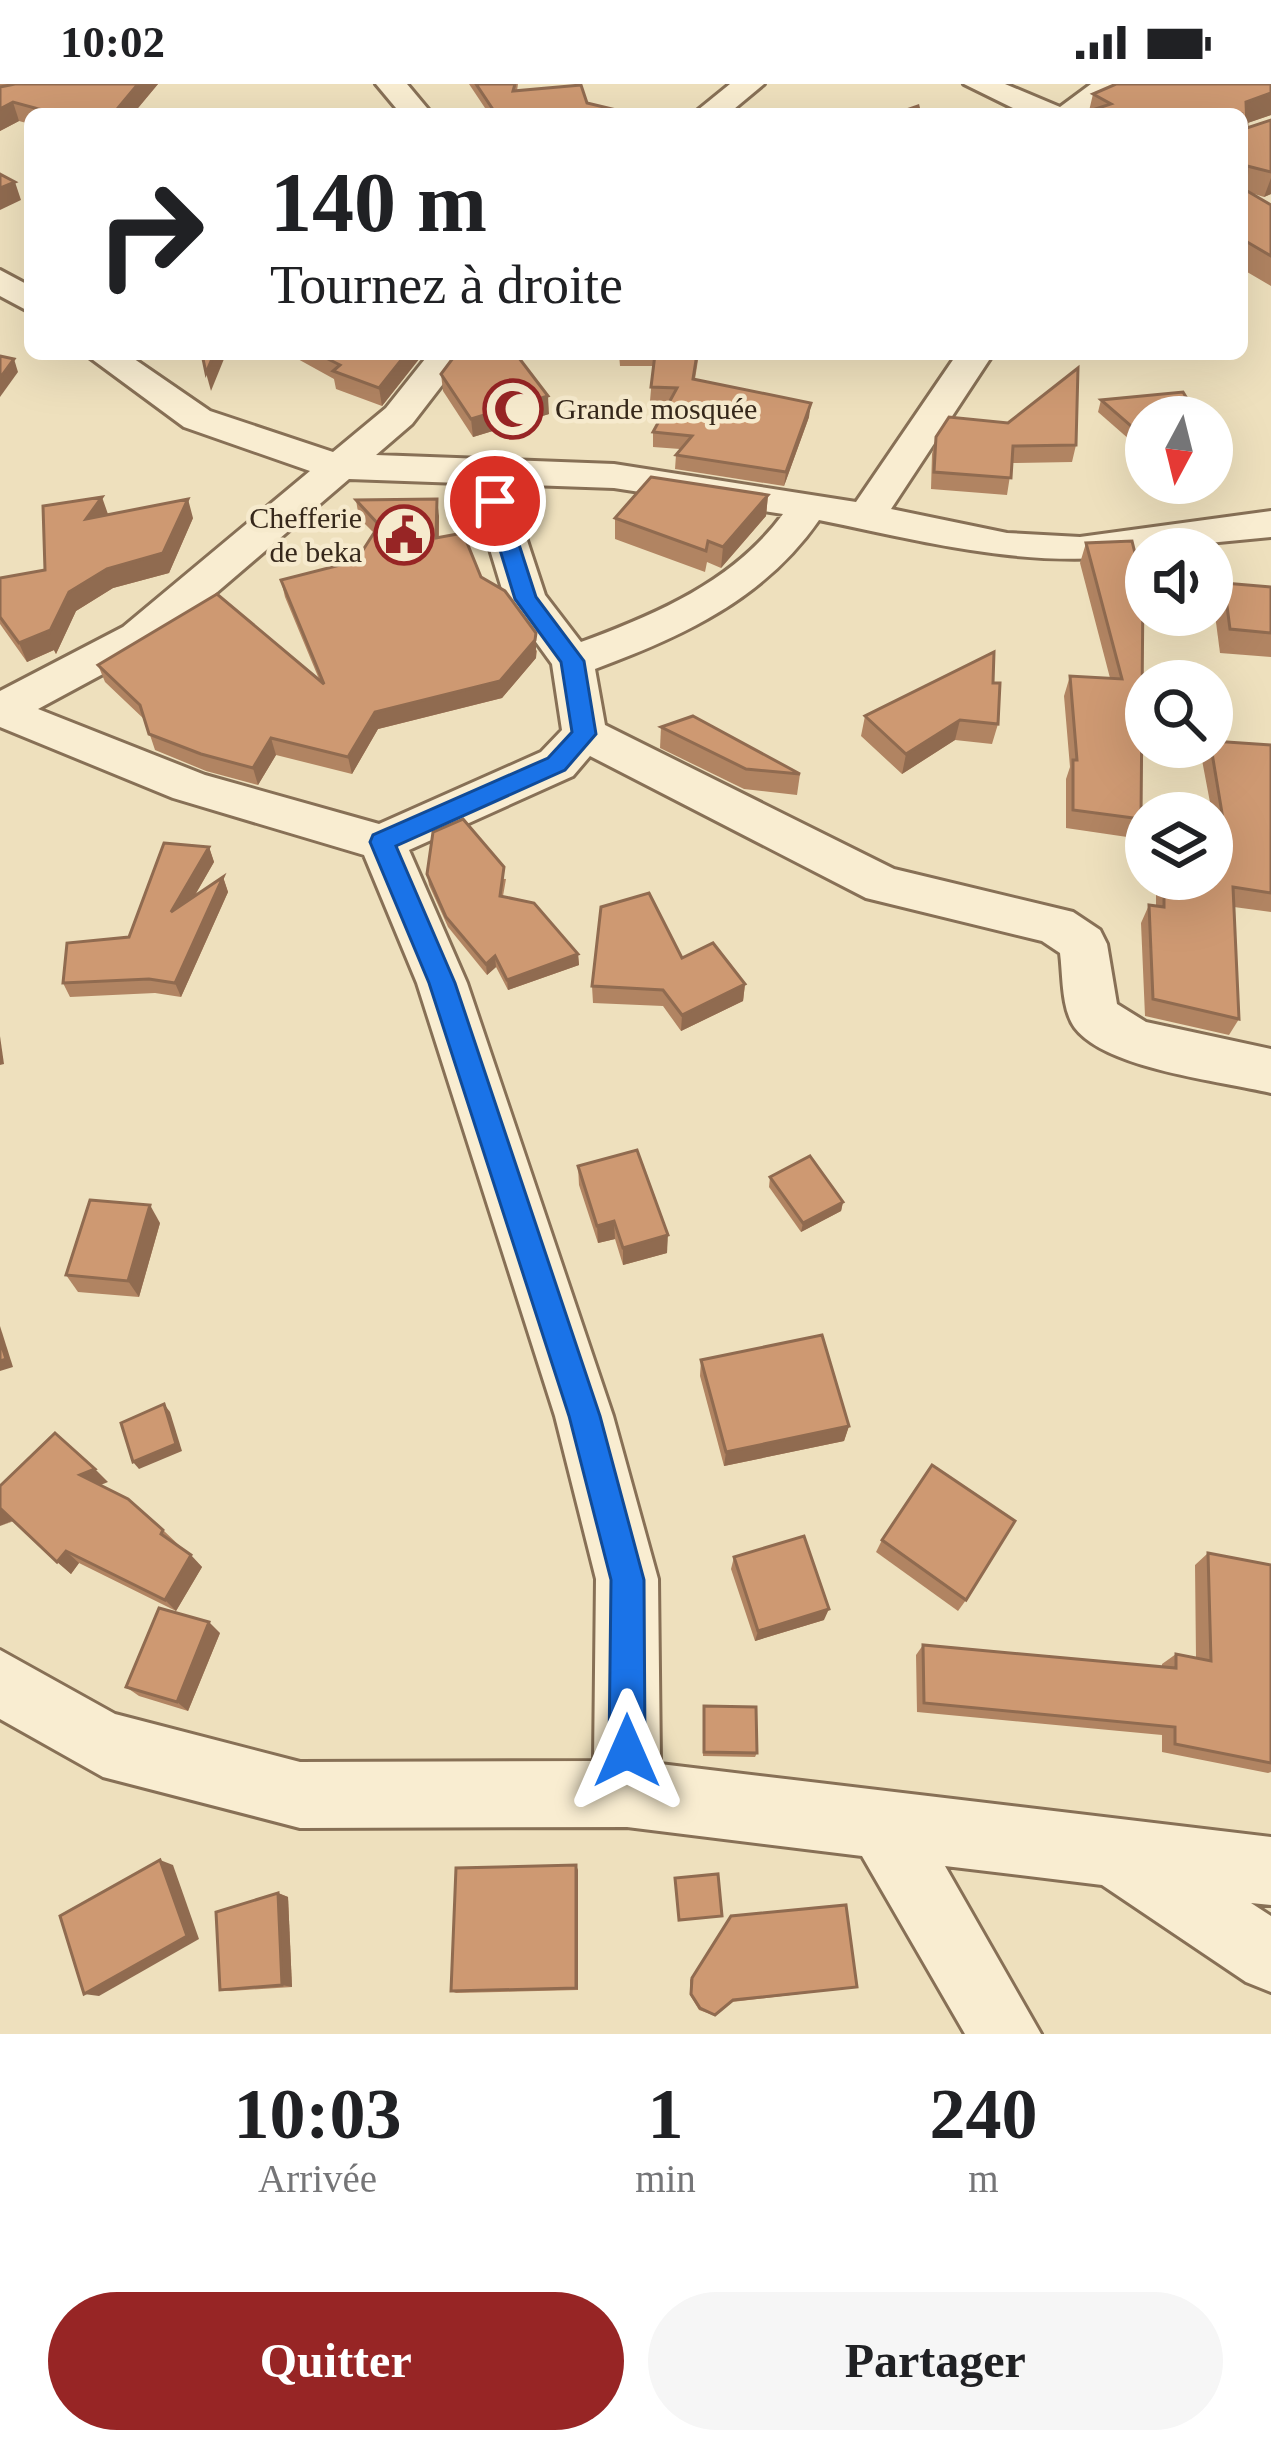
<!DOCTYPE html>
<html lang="fr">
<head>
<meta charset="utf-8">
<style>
	body { margin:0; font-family:Georgia,serif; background:#f6f6f6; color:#202124; height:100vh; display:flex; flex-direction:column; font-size:45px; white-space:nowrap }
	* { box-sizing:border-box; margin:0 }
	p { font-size:39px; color:#757577 }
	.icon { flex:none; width:66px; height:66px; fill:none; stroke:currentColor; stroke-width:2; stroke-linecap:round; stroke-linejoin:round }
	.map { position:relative; height:1950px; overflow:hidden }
	.panel { display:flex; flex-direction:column; background:#fff; flex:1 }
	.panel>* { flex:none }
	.guide { position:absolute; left:24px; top:24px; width:1224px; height:252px; border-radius:18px; box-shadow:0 12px 48px #0002; background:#fff; color:#202124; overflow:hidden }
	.needle { width:78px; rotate:187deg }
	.buttons { position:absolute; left:1125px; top:312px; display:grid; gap:24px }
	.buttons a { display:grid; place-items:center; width:108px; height:108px; border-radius:50%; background:#fff; box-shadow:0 12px 48px #0002; font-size:60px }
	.pin { position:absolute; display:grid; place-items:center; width:102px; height:102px; color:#fff; margin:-51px; border:6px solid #fff; border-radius:50%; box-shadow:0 3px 12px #0007 }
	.me { position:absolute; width:132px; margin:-66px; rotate:0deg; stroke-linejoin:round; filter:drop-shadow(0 0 9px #0008) }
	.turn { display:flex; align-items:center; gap:42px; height:252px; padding:0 48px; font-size:54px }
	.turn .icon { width:156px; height:156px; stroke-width:2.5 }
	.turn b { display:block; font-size:84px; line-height:102px }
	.eta { display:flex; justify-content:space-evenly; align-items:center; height:204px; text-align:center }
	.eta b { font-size:72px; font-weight:600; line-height:84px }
	.cta { display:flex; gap:24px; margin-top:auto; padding:24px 48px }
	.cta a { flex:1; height:138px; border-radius:72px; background:#972525; color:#fff; font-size:48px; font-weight:600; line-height:138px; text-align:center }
	.cta a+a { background:#f6f6f6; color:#202124 }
	.status { display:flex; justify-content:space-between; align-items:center; height:84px; padding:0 60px; background:#fff; direction:ltr }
	.status svg { height:33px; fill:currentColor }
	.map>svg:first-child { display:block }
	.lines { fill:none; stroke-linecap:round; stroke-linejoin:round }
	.street-casing { stroke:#877056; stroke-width:6 }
	.street { fill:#f9edd1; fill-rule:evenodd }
	.wall { fill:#b18462 }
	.shaded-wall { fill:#906b50 }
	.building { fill:#ce9972; stroke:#906b50; stroke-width:3 }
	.route { fill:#1a73e8; stroke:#114b97; stroke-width:3 }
	.labels { text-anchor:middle; stroke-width:9; stroke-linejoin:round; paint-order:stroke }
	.far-poi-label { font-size:30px; fill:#36281b; stroke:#f6eacd; text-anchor:start }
</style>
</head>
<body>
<div class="status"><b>10:02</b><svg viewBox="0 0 49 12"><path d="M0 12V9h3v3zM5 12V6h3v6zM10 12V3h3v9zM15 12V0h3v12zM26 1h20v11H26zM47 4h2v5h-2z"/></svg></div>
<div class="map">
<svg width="1271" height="1950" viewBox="0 0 1271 1950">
	<rect width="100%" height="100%" fill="#eee0bd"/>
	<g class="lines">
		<g class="street-casing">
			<g id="street">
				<polygon points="376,0 407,0 432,30 401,30"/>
				<polygon points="730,0 764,0 728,30 693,30"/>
				<polygon points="964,0 1005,0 1060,23 1091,0 1125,0 1089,30 1025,30"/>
				<polygon points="0,186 30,202 30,228 0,212"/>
				<path d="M85,270H127L210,327L333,368L386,324L429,270H466L412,340L376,371L614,380L856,418L957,270H993L891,425L1007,449L1080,453L1271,427V453L1146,465V470C1029,486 931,459 819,436C764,515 684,552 595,585L605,641L894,785L1073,828L1100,846L1107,860L1117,920L1146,938L1271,965V1009C1221,997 1106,985 1075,944C1061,925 1063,891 1060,869L1042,857L866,814L590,672L573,692L409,766L467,899L613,1332L658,1495L660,1680L1271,1753V1821L1251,1819L1271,1832V1908L1246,1898L1102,1801L945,1782L1041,1950H965L862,1772L627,1743L300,1744L103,1693L0,1635V1566L115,1630L300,1678L594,1677L596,1495L555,1332L417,899L364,771L173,714L0,643V607L123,543L310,387L184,343ZM349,395L460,399L476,419L505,515L552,580L562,646L541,668L379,740L205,691L38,625L153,563ZM502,400L614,404L783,430C734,497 657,530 581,558L545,511L514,417Z"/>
			</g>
		</g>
		<use href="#street" class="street"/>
	</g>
	<g class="wall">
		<polygon points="0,0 8,0 7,2 15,0 158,0 133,30 30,30 30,40 19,37 0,47"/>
		<polygon points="469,0 518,0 517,7 633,30 489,30"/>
		<polygon points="1093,10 1271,31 1247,39 1247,44 1271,36 1271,110 1264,113 1251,109 1271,121 1271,202 1242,185 1242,30 1089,27"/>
		<polygon points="295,270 423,270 382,322 336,305 334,295 296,274"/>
		<polygon points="456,270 521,270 518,272 549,330 473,353 443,307 441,290"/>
		<polygon points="619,270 699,270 695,295 809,333 784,402 675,385 676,371 680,365 653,363 653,348 669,318 650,317 653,282 620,282"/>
		<polygon points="1101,316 1146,333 1146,370 1098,328"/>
		<polygon points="936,353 1076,361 1072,378 1012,379 1007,411 931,405 932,370"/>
		<polygon points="768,411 766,432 721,484 707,478 705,488 615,455 615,434"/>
		<polygon points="356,416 439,432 439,453 481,493 537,567 536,574 502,614 378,645 352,690 276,671 258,701 206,687 155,666 145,636 105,598 98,581 319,595 285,513 281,496 356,477 374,449 359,434"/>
		<polygon points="108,431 193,434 169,489 113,504 76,527 56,570 54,566 27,578 0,540 0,494 45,486"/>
		<polygon points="1132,457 1141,735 1134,754 1066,744 1066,695 1070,683 1064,612 1070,592 1110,594 1080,479 1086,459"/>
		<polygon points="1224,499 1271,503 1271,573 1220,569 1214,523"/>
		<polygon points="993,599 998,640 992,660 955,656 902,690 861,652 865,632"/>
		<polygon points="661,643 800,690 797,711 744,705 660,664"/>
		<polygon points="1271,661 1271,828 1234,823 1239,935 1229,951 1145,932 1141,839 1149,821 1156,822 1156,795 1212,795 1212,729 1202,676 1208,663"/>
		<polygon points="209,763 214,778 194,813 223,793 228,808 181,913 155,909 70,913 63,899 129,853"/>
		<polygon points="427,790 506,795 503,812 578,870 579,881 508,906 496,883 487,891 448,843 429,801"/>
		<polygon points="682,874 745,900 743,917 681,947 663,922 593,919 592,902"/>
		<polygon points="578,1082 667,1169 623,1181 615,1155 598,1159 579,1101"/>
		<polygon points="770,1093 843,1118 841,1127 801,1148 769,1103"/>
		<polygon points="160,1139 139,1213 78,1208 66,1191"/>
		<polygon points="701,1276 849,1342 844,1357 724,1382 700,1292"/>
		<polygon points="108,1398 101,1401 163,1446 202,1483 176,1527 79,1479 71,1490 14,1437 0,1442"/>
		<polygon points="882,1456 966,1516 958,1527 876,1468"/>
		<polygon points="1208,1469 1271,1481 1271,1688 1268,1689 1162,1668 1162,1651 917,1628 916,1571 923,1561 1162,1583 1162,1580 1176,1570 1196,1574 1195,1481"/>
		<polygon points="734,1473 824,1536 755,1557 731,1485"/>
		<polygon points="220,1549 188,1627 139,1612 126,1603"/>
		<polygon points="703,1626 757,1669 755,1673 703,1672"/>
		<polygon points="576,1781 578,1906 456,1909 451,1907"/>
		<polygon points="278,1809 288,1813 292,1903 231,1907 220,1906"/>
		<polygon points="731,1832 857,1903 732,1918 713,1931 699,1926 690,1911 690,1896"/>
	</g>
	<g class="shaded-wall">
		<polygon points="138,0 158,0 133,30 113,30"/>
		<polygon points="1271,9 1271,31 1242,41 1246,18"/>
		<polygon points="13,18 19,37 0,47 0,25"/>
		<polygon points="1271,94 1271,110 1264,113"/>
		<polygon points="15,98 21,116 0,126 0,104"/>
		<polygon points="214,270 226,270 211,307 206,289"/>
		<polygon points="406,270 423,270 382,322 379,304"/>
		<polygon points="14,275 18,288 0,313 0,294"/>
		<polygon points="548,312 549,330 473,353 471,335"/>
		<polygon points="811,319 809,333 784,402 786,388"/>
		<polygon points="768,411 766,432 721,484 723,463"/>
		<polygon points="102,413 109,433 86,435"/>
		<polygon points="188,415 193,434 169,489 113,504 76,527 56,570 54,566 27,578 19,559 69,508"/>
		<polygon points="437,415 439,432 438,471 436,454"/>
		<polygon points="536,549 536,574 502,614 378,645 352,690 348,673 375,628"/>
		<polygon points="960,636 955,656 902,690 906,670"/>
		<polygon points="271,654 276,671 258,701 253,684"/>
		<polygon points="209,763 214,778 177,842 171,828"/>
		<polygon points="223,793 228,808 181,913 175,899"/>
		<polygon points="578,870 579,881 508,906 507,896"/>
		<polygon points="495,872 496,883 487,891 486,880"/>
		<polygon points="745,900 743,917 681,947 682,931"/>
		<polygon points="0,952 4,980 0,981"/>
		<polygon points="843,1118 841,1127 801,1148 803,1139"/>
		<polygon points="150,1121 160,1139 139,1213 128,1197"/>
		<polygon points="614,1137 615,1155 598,1159 597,1142"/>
		<polygon points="668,1151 667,1169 623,1181 623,1164"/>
		<polygon points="0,1242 13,1283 0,1287"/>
		<polygon points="164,1320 170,1328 182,1367 139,1385 133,1378"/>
		<polygon points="849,1342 844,1357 724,1382 726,1368"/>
		<polygon points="95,1385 108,1398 93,1404 80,1391"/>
		<polygon points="0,1424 15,1436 0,1442"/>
		<polygon points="66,1467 79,1479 71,1490 57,1478"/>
		<polygon points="191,1471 202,1483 176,1527 165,1516"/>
		<polygon points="829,1525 824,1536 755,1557 758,1547"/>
		<polygon points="209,1538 220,1549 188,1627 177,1618"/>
		<polygon points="160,1776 173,1781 199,1855 99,1912 84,1910"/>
		<polygon points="576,1781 578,1786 578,1906 576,1904"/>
		<polygon points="278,1809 288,1813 292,1903 282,1901"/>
	</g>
	<g class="building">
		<polygon points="15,0 138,0 113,30 57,30 13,18 0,25 0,3"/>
		<polygon points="476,0 515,0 513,7 581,1 587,19 633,30 496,30"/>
		<polygon points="1116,0 1271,0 1271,9 1246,18 1247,44 1271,36 1271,88 1247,82 1246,101 1242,102 1242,30 1080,30 1111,20 1093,10"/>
		<polygon points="918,22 920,30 895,30"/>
		<polygon points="0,90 15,98 0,104"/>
		<polygon points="1242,104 1271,121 1271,172 1242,155"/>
		<polygon points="202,270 214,270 206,289"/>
		<polygon points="318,270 406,270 379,304 333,287 340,281"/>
		<polygon points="456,270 516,270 548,312 471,335 441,290"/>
		<polygon points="655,270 697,270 693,295 811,319 786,388 676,371 692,352 653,348 677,304 651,303"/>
		<polygon points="0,272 14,275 0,294"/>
		<polygon points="1078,284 1076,361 1013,362 1011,394 934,388 936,353 949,333 1008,339"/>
		<polygon points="1183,308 1198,333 1146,333 1146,355 1101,316"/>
		<polygon points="651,393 768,411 723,463 708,457 706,467 615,434"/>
		<polygon points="102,413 86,435 188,415 163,469 107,485 69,508 48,551 48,547 19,559 0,533 0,494 45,486 43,422"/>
		<polygon points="437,415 436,454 463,449 481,493 505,507 536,549 535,556 500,597 375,628 348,673 271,654 253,684 201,670 149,650 140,621 98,581 217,510 324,600 281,496 356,477 379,441 356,416"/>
		<polygon points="1132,457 1143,502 1141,735 1073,726 1073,676 1077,676 1070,592 1122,595 1086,459"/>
		<polygon points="1224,499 1271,503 1271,549 1230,545"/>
		<polygon points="994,568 993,599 1000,599 998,640 960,636 906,670 865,632"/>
		<polygon points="693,632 800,690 746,685 661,643"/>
		<polygon points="1212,657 1271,661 1271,809 1233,803 1239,935 1153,915 1149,821 1164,823 1164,795 1212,795 1212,745 1225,747 1211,663"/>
		<polygon points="463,735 504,783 500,812 534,819 578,870 507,896 495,872 486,880 446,833 427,790 433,748"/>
		<polygon points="164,759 209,763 171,828 223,793 175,899 149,895 63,899 67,859 129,853"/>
		<polygon points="649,809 682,874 713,859 745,900 682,931 663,906 592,902 601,823"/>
		<polygon points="637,1066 668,1151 623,1164 614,1137 597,1142 578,1082"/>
		<polygon points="810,1072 843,1118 803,1139 770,1093"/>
		<polygon points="90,1116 150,1121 128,1197 66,1191"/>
		<polygon points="822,1251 849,1342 726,1368 701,1276"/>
		<polygon points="0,1256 6,1275 0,1277"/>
		<polygon points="164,1320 176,1360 133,1378 121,1339"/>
		<polygon points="55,1349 95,1385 80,1391 128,1415 163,1446 161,1450 191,1471 165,1516 66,1467 57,1478 0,1424 0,1402"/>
		<polygon points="932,1381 1015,1437 966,1516 882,1456"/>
		<polygon points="804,1452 829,1525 758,1547 734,1473"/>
		<polygon points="1208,1469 1271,1481 1271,1679 1175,1660 1175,1643 924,1619 923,1561 1176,1584 1176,1570 1211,1577"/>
		<polygon points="159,1524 209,1538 177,1618 126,1603"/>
		<polygon points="704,1622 756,1623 757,1669 704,1668"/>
		<polygon points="160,1776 187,1852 84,1910 60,1832"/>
		<polygon points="576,1781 576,1904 451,1907 456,1784"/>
		<polygon points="718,1790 722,1832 679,1836 675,1794"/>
		<polygon points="278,1809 282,1901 220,1906 216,1828"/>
		<polygon points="846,1821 857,1903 733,1916 715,1931 700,1924 691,1910 692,1894 731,1832"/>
	</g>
	<polygon class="route" points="495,410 505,417 536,513 584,577 596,650 565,686 396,762 455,899 600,1332 644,1496 645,1667 639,1680 627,1685 615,1680 609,1667 611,1496 569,1332 429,899 370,758 373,751 548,674 572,648 561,578 515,515 485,417"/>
	<defs>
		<g id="mosque-ring" transform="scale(3)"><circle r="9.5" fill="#f6eacd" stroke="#972525" stroke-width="1.5"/><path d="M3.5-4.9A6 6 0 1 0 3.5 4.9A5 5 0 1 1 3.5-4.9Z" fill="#972525"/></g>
		<g id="civic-ring" transform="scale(3)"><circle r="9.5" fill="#f6eacd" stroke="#972525" stroke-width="1.5"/><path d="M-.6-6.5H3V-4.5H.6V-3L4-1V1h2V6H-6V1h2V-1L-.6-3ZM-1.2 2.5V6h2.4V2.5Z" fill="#972525"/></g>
	</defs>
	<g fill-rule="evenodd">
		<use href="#mosque-ring" x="513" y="325"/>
		<use href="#civic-ring" x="404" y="451"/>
	</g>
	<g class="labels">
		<g class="far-poi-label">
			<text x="555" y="335">Grande mosquée</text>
			<text x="362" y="444" text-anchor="end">Chefferie<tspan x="362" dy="34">de beka</tspan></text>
		</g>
	</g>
</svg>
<div class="buttons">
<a><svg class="needle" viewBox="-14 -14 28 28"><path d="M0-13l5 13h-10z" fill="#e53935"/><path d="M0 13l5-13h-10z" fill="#757577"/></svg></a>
<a><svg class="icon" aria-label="sound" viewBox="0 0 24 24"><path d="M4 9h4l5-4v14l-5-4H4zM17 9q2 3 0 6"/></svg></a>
<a><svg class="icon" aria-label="search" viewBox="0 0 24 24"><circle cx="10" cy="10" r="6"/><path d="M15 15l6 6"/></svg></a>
<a><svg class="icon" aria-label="layers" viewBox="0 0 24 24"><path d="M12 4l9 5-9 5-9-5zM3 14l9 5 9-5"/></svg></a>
</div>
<div class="pin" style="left:495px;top:417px;background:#d93025"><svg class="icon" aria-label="arrive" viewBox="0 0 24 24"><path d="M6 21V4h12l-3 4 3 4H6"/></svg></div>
<svg class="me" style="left:627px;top:1667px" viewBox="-20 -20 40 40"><path d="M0-17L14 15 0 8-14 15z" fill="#1a73e8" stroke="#fff" stroke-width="4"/></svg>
<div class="guide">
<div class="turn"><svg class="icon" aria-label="right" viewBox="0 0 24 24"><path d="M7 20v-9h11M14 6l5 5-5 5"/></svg><div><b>140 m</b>Tournez à droite</div></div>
</div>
</div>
<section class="panel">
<div class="eta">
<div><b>10:03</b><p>Arrivée</p></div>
<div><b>1</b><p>min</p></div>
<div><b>240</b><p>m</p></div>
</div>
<div class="cta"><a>Quitter</a><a>Partager</a></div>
</section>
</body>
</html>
